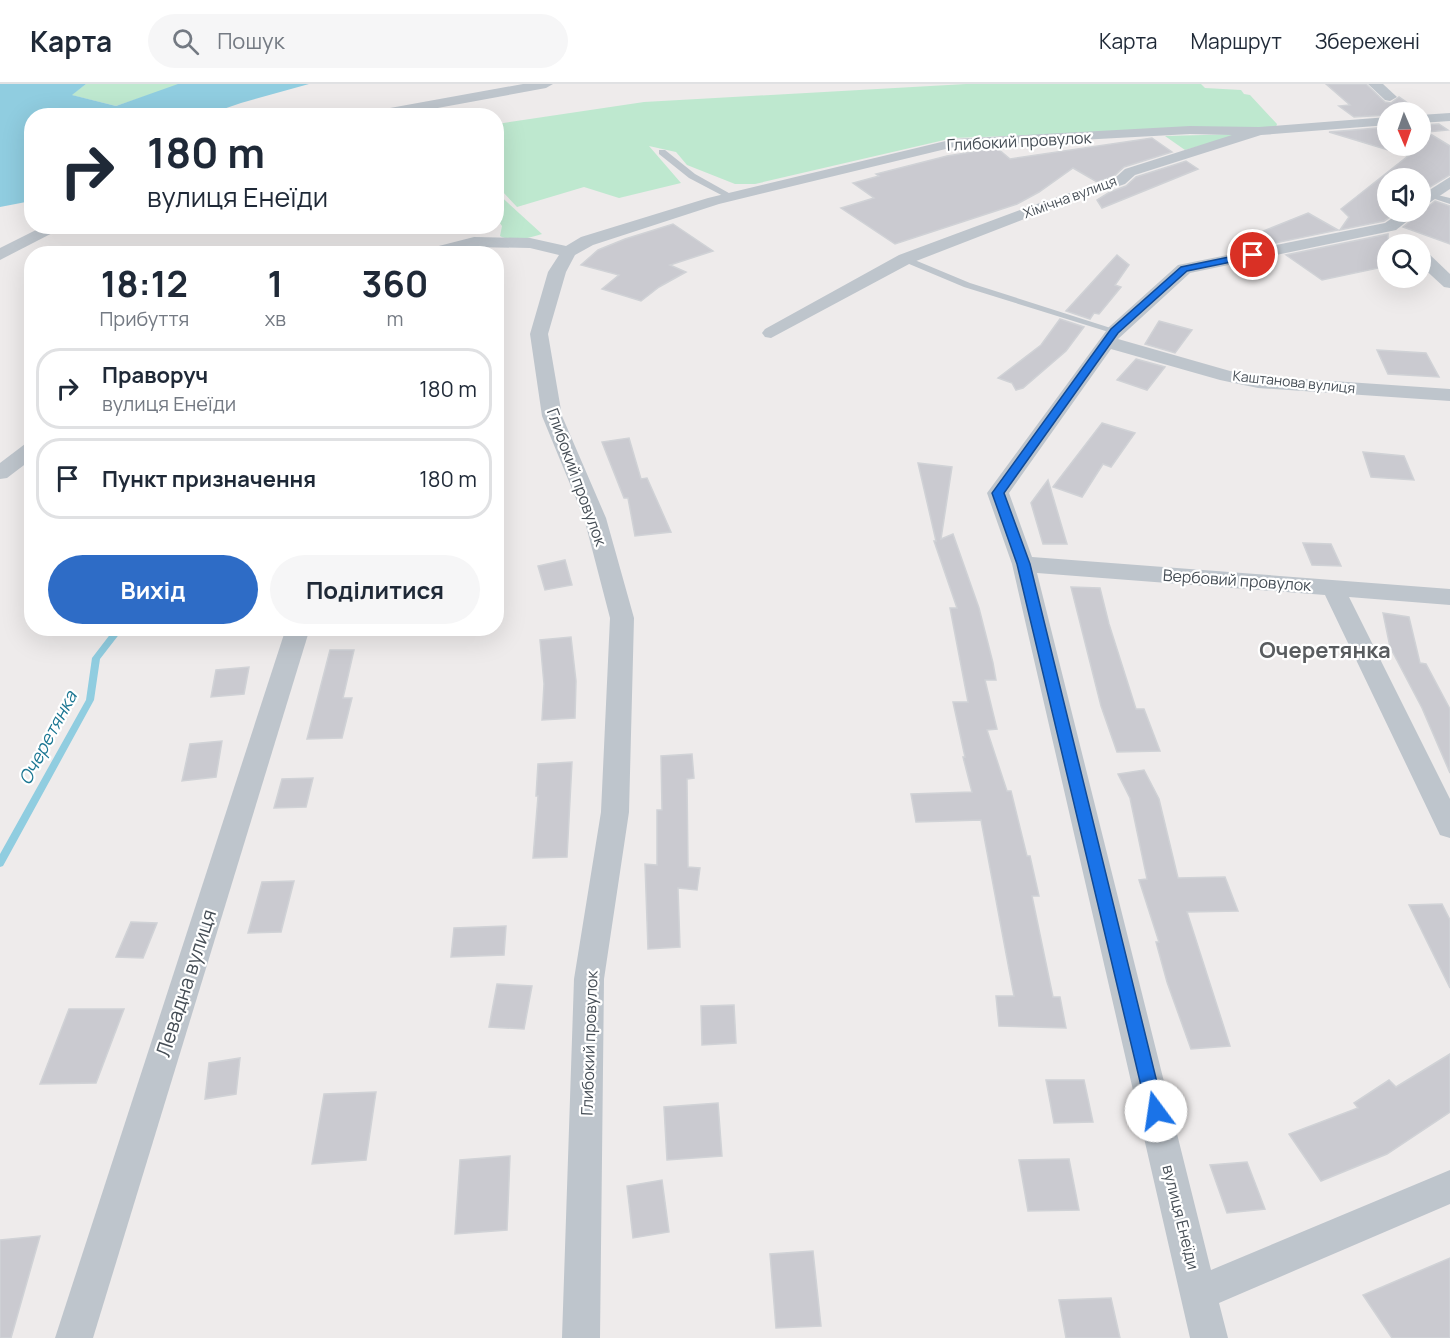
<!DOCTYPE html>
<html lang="uk">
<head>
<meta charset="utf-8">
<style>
	body { margin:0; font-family:Manrope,sans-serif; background:#f6f6f7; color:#1f2937; height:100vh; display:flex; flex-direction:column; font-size:22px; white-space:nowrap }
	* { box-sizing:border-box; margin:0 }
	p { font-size:20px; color:#747a83 }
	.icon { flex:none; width:33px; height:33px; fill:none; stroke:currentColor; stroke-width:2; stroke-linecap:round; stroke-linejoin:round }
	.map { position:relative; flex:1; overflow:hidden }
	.drawer { position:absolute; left:24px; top:162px; width:480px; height:390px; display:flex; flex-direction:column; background:#fff; border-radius:24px; box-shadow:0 6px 24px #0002 }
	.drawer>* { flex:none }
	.hud { position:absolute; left:24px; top:24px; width:480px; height:126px; border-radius:24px; box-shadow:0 6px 24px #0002; background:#fff; color:#1f2937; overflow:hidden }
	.needle { width:39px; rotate:178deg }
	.fabs { position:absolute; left:1377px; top:18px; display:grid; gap:12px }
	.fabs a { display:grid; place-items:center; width:54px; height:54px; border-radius:50%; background:#fff; box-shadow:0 6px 24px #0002; font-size:30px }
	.pin { position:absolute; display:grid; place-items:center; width:51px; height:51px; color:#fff; margin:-26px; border:3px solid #fff; border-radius:50%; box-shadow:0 2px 6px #0007 }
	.me { position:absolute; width:66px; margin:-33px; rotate:346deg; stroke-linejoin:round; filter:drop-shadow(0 0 4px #0008) }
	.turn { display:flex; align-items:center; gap:21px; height:126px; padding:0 24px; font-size:27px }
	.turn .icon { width:78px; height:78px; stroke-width:2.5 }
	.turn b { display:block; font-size:42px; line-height:51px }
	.eta { display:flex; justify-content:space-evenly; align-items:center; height:102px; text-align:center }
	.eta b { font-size:36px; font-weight:700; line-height:42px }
	.button { display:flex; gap:12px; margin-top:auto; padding:12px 24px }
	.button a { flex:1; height:69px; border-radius:36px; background:#2e6cc6; color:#fff; font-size:24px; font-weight:700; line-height:69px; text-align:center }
	.button a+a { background:#f6f6f7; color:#1f2937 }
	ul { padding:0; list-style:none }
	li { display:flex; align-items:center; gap:18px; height:81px; margin:0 12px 9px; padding:0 12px; border:3px solid #e0e1e3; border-radius:24px }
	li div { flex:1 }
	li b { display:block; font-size:22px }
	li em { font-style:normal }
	header { display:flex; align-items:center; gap:36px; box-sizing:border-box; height:84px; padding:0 30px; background:#fff; border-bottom:2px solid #e0e1e3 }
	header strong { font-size:28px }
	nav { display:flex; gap:33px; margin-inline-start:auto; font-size:21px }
	.search { width:420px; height:54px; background:#f6f6f7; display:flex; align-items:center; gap:15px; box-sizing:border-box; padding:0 21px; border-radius:33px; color:#747a83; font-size:22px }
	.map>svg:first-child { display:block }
	.green { fill:#bee8cf }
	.water { fill:#90cde0 }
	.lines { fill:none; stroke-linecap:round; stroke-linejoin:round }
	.stream { fill:#90cde0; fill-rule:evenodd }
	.building { fill:#cacad0; stroke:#d0d2d6; stroke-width:1.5 }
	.service { fill:#bec5cc; fill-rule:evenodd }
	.minor { fill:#bec5cc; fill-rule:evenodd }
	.route { fill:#1a73e8; stroke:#114b97; stroke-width:1.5 }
	.labels { text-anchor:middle; stroke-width:4.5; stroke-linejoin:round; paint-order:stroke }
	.far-street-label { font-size:14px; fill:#464e56; stroke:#fff }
	.street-label { font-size:16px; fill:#464e56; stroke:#fff }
	.water-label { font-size:18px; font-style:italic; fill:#1c7793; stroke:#fff }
	.near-street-label { font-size:20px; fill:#464e56; stroke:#fff }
	.district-label { font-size:22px; font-weight:bold; fill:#595c5f; stroke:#fff }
</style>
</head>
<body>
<header>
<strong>Карта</strong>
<div class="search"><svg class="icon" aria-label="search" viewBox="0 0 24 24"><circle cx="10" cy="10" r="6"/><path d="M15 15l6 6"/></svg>Пошук</div>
<nav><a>Карта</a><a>Маршрут</a><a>Збережені</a></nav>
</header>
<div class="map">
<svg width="1450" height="1254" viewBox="0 0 1450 1254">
	<rect width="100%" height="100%" fill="#eeebeb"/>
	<g class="green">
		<polygon points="86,0 178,0 179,1 116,22 71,11"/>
		<polygon points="966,0 1201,0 1205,4 1241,6 1244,10 1250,11 1277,40 1276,43 953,54 755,100 735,100 687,81 676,68 649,62 681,99 619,114 584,103 517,123 501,106 497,106 497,40 644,18"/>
		<polygon points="1242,50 1185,66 1165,52"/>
		<path d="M496,108L542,150C528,154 513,159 500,152L502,142L497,135Z"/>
	</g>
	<polygon class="water" points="0,0 86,0 72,11 116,22 178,0 309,0 241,19 206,31 32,32 31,117 0,123"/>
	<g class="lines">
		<polygon class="stream" points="115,544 124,544 100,575 94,616 3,782 0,783 0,770 86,616 92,574"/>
	</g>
	<g class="building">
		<polygon points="1326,0 1366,0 1385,18 1391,19 1399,13 1422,29 1388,28 1388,31 1354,33 1339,22 1350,21"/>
		<polygon points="1439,40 1448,46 1427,48 1450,62 1450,91 1420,109 1420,94 1388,94 1388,128 1398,128 1384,137 1340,146 1349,133 1341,125 1408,72 1329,48 1388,43 1388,62 1420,62 1420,41"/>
		<polygon points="1152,54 1172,68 1124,83 1114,92 1097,98 1073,84 1039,108 1017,120 895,160 841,124 874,114 853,99 879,92 876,90 947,72 997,64 1010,75"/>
		<polygon points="1186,77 1198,85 1102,124 1097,116 1110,108 1126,102 1136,93"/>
		<polygon points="1435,117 1450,122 1450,160 1403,143"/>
		<polygon points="1308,129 1338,146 1270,160 1256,150"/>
		<polygon points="673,140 713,167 670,181 686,188 659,203 641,217 602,205 619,191 581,181 598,166 625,155"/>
		<polygon points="1388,150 1388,182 1322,196 1286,171"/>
		<polygon points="1117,171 1129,181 1115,201 1121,203 1099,230 1094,229 1090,235 1066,227"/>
		<polygon points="1060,235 1084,243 1066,267 1023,304 1016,306 1012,299 998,294 1041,261"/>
		<polygon points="1159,237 1192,246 1175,269 1145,260"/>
		<polygon points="1377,266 1426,269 1439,293 1388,290"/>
		<polygon points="1136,275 1165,283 1147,306 1117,296"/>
		<polygon points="1102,339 1135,349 1111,383 1103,380 1082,413 1053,403"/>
		<polygon points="629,354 641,395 647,394 671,448 635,452 628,414 624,414 602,358"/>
		<polygon points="1363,368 1404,372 1414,396 1371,393"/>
		<polygon points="918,379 952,383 941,455 953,450 979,524 993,579 996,596 985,596 997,645 987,646 1007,707 1011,707 1027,772 1030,772 1039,812 1032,812 1053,913 1060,913 1066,944 999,942 996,912 1014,912 981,736 916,738 911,710 972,708 963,673 965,673 953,618 968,618 950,524 957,524 934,457 936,457"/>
		<polygon points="1048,396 1067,460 1043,460 1031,419"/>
		<polygon points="1303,459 1331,460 1341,482 1312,481"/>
		<polygon points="565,476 572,501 545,506 538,482"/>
		<polygon points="1071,503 1100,504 1109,540 1136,625 1144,625 1160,667 1117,668 1101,622"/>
		<polygon points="1383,529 1409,533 1420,579 1426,580 1450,625 1450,689 1422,624 1390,563"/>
		<polygon points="571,553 576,597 575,634 542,636 544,600 540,556"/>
		<polygon points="330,566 354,566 343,614 352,614 342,654 307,655"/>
		<polygon points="249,583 244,610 211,613 216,586"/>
		<polygon points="222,657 216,693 182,697 190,660"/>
		<polygon points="692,670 694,694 687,695 688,783 700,784 697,806 678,804 680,863 648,865 645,780 657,781 657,726 662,726 661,672"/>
		<polygon points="572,678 567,773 533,774 538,712 536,712 538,680"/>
		<polygon points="1144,686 1159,715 1178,794 1225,793 1238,827 1187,828 1230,962 1191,965 1167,898 1156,858 1159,858 1139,796 1147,795 1130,714 1118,690"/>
		<polygon points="313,694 306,723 274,724 282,695"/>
		<polygon points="294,797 281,848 248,849 262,798"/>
		<polygon points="1442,820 1450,836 1450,904 1409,821"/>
		<polygon points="131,838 157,839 143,874 116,873"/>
		<polygon points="506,842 504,871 451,873 454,844"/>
		<polygon points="497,900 532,902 524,945 489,943"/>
		<polygon points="734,921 736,959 702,961 701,922"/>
		<polygon points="69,925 124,925 96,999 40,1000"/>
		<polygon points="1450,970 1450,1028 1387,1070 1321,1097 1289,1050 1358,1024 1354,1019 1389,996 1396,1003"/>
		<polygon points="240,974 236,1010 205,1015 209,979"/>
		<polygon points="1046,996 1084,996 1093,1038 1054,1039"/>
		<polygon points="376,1008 366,1076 312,1080 324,1010"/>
		<polygon points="718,1019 722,1072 667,1076 664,1023"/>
		<polygon points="510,1072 507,1146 455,1150 460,1076"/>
		<polygon points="1069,1075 1079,1126 1028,1127 1019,1076"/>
		<polygon points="1247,1078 1265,1125 1227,1129 1210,1081"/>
		<polygon points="662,1096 669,1148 633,1154 627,1102"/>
		<polygon points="40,1152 11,1254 0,1254 0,1156"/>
		<polygon points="813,1167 821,1242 776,1244 770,1170"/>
		<polygon points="1450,1174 1450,1254 1392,1254 1363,1211"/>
		<polygon points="1111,1214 1120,1254 1066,1254 1059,1216"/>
	</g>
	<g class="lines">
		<g class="service">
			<polygon points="659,66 665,66 695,90 736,113 729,115 689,94 659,70"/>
			<polygon points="1429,109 1450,114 1450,120 1429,113"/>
			<polygon points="905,172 970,199 1120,247 1112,249 964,203 902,177 901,175"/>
		</g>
		<g class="minor">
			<polygon points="523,0 553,0 546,4 394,32 361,32 368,28"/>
			<polygon points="1368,0 1383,0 1397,13 1390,17 1385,16"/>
			<polygon points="1450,29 1450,37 1420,39 1420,31"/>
			<polygon points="1388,33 1388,41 1261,51 1135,91 1125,100 1040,129 911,179 771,254 765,253 762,249 765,245 899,171 1028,123 1115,94 1125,85 1232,51 1190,50 954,63 719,120 593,161 575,171 566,188 548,250 562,332 606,434 634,534 629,728 604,895 600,1254 562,1254 574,895 601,728 610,534 584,434 542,332 530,250 548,188 559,171 530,164 474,163 450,170 421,170 423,166 474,153 530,154 566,162 581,153 708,114 954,55 1190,42 1259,43"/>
			<polygon points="1450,93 1450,105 1420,125 1420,112"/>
			<polygon points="1401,128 1419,128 1396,146 1190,189 1118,255 1230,287 1258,292 1450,305 1450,317 1258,304 1220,296 1111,265 1009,409 1032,473 1450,505 1450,521 1349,513 1450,715 1450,754 1440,751 1325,511 1037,489 1211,1186 1450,1086 1450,1120 1219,1219 1228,1254 1190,1254 1012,480 987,409 1109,243 1178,181 1385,139"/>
			<polygon points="44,142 66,142 0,176 0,164"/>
			<polygon points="1420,166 1426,167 1450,190 1450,204 1444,203 1420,181"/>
			<polygon points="32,358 32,375 7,394 0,395 0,379 25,360"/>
			<polygon points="286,544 310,544 93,1254 55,1254"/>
		</g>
	</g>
	<polygon class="route" points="1253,168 1256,169 1256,173 1187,187 1118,249 1004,409 1030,480 1164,1027 1162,1033 1156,1035 1149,1033 1147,1027 1017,480 992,409 1111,245 1181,183"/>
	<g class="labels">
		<g class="far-street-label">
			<text transform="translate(1070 113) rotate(-20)" y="5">Хімічна вулиця</text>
			<text transform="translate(1294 298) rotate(6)" y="5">Каштанова вулиця</text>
		</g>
		<g class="street-label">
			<text transform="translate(1019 57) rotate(-3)" y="6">Глибокий провулок</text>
			<text transform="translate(577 393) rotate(70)" y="6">Глибокий провулок</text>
			<text transform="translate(1237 496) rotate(4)" y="6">Вербовий провулок</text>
			<text transform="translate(589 959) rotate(-88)" y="6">Глибокий провулок</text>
			<text transform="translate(1181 1133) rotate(76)" y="6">вулиця Енеїди</text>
		</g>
		<g class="water-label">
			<text transform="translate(48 654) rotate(-62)" y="6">Очеретянка</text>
		</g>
		<g class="near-street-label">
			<text transform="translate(186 899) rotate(-72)" y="7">Левадна вулиця</text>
		</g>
		<g class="district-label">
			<text x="1325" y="574">Очеретянка</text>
		</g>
	</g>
</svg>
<div class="fabs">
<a><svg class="needle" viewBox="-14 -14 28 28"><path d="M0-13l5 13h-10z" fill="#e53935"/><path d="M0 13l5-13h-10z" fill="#747a83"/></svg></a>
<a><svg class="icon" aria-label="sound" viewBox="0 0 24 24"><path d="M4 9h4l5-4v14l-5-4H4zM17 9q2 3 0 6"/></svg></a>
<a><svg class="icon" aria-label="search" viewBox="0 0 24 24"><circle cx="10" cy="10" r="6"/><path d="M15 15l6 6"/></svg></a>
</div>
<div class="pin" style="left:1253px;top:171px;background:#d93025"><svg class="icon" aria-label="arrive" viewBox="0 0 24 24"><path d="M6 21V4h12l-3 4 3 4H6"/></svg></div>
<svg class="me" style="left:1156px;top:1027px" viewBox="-20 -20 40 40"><circle r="19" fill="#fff"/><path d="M0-13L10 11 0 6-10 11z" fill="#1a73e8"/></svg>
<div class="hud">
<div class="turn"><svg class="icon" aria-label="right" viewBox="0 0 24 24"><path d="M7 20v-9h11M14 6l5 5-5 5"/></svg><div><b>180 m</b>вулиця Енеїди</div></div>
</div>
<section class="drawer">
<div class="eta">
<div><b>18:12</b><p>Прибуття</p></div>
<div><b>1</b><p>хв</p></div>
<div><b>360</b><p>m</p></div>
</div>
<ul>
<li><svg class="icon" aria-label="right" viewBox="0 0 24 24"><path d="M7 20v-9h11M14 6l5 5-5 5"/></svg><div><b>Праворуч</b><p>вулиця Енеїди</p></div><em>180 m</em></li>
<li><svg class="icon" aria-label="arrive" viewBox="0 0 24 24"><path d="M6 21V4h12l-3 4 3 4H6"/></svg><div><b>Пункт призначення</b></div><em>180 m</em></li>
</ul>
<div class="button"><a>Вихід</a><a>Поділитися</a></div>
</section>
</div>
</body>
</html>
